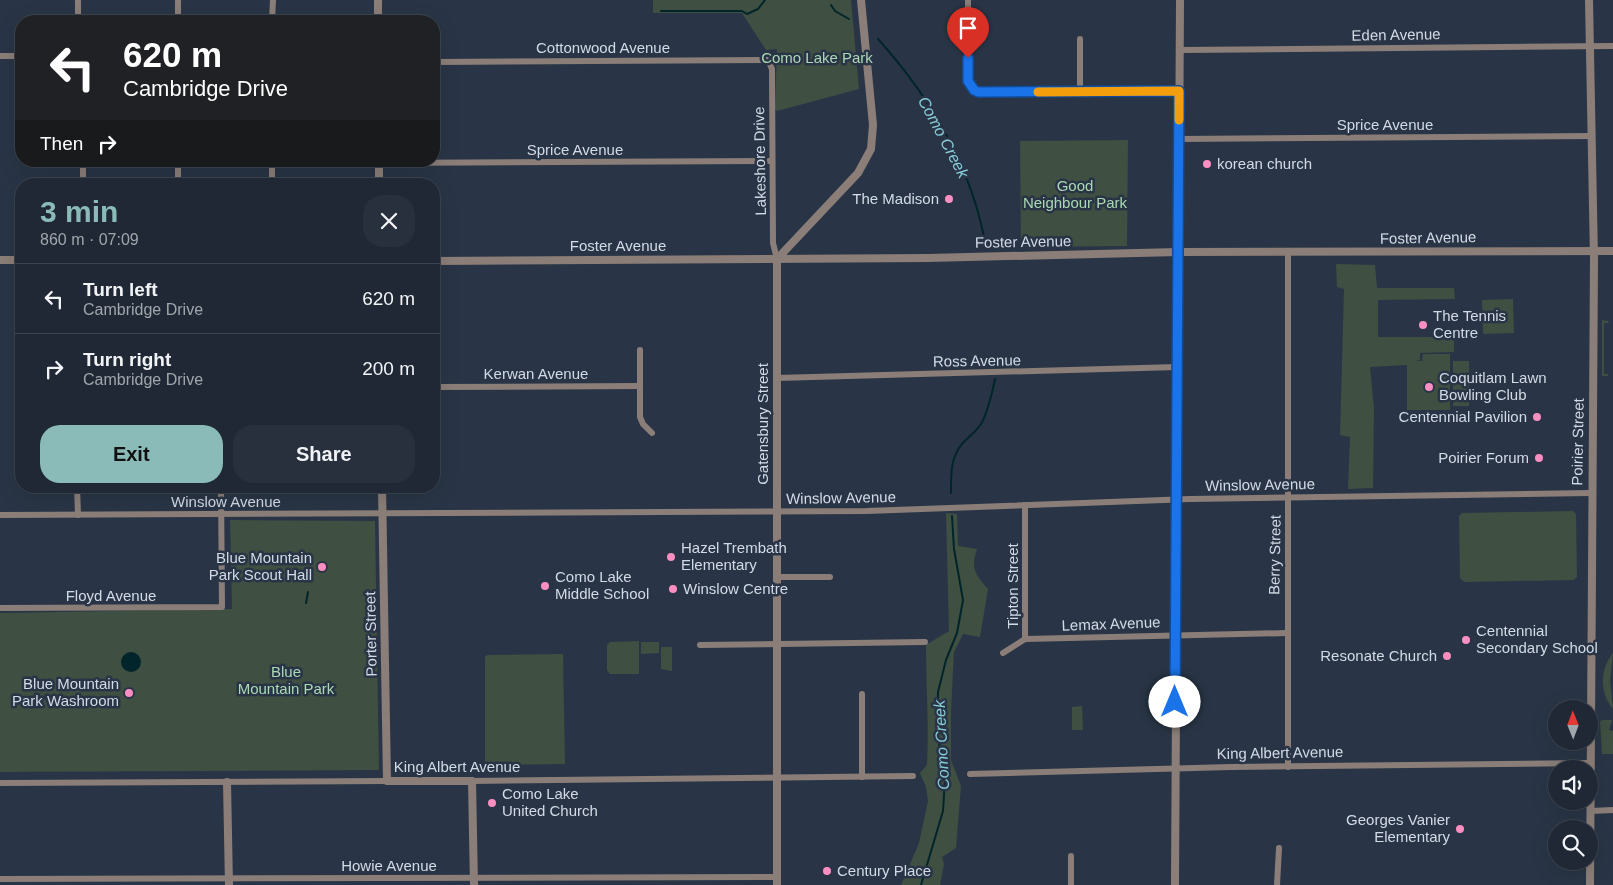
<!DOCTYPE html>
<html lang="en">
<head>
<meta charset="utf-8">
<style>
	body { margin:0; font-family:Helvetica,sans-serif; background:#27303c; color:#f1f3f6; height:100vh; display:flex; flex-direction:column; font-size:19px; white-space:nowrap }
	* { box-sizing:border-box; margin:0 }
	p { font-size:16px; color:#a1a6ac }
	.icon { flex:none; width:28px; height:28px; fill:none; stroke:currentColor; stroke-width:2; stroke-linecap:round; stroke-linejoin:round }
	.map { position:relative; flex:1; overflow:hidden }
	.panel { position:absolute; left:15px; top:178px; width:425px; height:315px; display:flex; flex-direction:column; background:#1f2834; border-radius:20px; box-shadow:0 5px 20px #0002,0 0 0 1px #3c444f }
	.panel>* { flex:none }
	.banner { position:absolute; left:15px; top:15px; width:425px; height:152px; border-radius:20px; box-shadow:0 5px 20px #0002,0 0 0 1px #3c444f; background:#202124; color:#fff; overflow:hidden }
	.needle { width:32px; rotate:359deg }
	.controls { position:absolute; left:1548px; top:700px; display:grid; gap:10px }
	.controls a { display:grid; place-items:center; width:50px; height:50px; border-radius:50%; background:#1f2834; box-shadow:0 5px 20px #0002,0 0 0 1px #3c444f; font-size:25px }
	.pin { position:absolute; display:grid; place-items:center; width:42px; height:42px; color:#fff; margin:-51px -21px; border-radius:50% 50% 50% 0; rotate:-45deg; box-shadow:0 0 5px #0007 }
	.pin .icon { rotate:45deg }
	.me { position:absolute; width:55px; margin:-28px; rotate:0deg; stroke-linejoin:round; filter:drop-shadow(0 0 4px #0008) }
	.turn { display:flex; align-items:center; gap:18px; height:105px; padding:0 25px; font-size:22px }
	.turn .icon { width:65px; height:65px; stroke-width:2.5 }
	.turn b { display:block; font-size:35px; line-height:42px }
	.then { display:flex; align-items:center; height:48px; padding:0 25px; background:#0003; gap:10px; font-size:19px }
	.round { display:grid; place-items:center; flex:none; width:52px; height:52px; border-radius:20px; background:#27303c }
	.headline { display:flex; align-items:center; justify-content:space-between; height:85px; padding:0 25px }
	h1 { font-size:30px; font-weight:700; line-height:38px; color:#8bbbb9 }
	.action { display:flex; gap:10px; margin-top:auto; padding:10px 25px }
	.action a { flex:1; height:58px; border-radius:20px; background:#8bbbb9; color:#111; font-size:20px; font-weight:700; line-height:58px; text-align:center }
	.action a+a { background:#27303c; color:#f1f3f6 }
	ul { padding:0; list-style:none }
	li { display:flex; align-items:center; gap:15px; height:70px; padding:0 25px; border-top:1px solid #3c444f }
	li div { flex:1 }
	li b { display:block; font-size:19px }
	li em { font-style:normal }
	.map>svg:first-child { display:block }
	.green { fill:#3f4f41 }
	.water { fill:#01252a }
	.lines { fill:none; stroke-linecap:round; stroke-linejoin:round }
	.stream { stroke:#01252a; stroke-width:2 }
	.minor { stroke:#8b7e78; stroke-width:6 }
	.tertiary { stroke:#8b7e78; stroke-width:8 }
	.route-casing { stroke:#114b97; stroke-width:12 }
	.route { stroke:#1a73e8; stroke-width:9 }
	.slow { stroke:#f59e0b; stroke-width:9 }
	.poi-dot { fill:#fc8fc2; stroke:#293546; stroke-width:2 }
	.labels { text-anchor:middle; stroke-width:5; stroke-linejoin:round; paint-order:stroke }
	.street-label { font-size:15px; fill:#d2dae5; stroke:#293546 }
	.park-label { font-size:15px; fill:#abd9b3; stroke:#293546 }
	.poi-label { font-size:15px; fill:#d2dae5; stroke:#293546; text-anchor:start }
	.water-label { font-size:16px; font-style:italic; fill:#87ccd7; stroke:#293546 }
</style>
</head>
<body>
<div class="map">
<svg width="1613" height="885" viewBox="0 0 1613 885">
	<rect width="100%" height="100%" fill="#293546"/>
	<g class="green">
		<polygon points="653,0 851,0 859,89 777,111 775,109 777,49 766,50 742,13 653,13"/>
		<polygon points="1128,140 1127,246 1021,247 1020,141"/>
		<polygon points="1336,264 1375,265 1377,288 1454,288 1455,299 1378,300 1378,337 1454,337 1454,352 1420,353 1420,360 1415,361 1422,361 1423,354 1450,354 1450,410 1407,410 1407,365 1370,367 1374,408 1373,488 1348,489 1350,437 1340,435 1344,289 1337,287"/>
		<polygon points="1513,299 1514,333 1483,334 1482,300"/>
		<polygon points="1602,320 1608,321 1609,323 1604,323 1604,374 1608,374 1608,376 1602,376"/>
		<rect x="1453" y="361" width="16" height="45"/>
		<polygon points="1573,511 1576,514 1577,577 1574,580 1464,582 1460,578 1459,516 1462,513"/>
		<path d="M946,513L957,514L958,546L977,549C970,569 976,575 988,589L980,637L963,634L954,652L951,711V760L961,786L956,848L942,857L944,864L940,885H901L919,843L928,801L926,787L920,773L927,765C929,724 926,687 926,645L949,631Z"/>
		<polygon points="230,520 375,521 379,770 0,772 0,613 232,609"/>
		<polygon points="639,641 639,674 610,674 607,670 607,645 610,642"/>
		<polygon points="641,642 659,642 659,653 641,654"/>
		<polygon points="661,647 672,647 672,671 661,669"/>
		<path d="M1613,653L1610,681L1613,709C1599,692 1600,669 1613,653Z"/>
		<polygon points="563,654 565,764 488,765 485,762 485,657 487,655"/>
		<polygon points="1082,706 1083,730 1072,730 1072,707"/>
		<polygon points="1603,720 1612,720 1609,730 1613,731 1613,754 1602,754 1600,721"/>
	</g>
	<circle class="water" cx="131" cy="662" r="10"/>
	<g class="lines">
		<g class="stream">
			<polyline points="831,5 835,11 849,19"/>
			<polyline points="661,11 742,11 747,14 758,9 765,0"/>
			<path d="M878,39C931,98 972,168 986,247"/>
			<path d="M951,493C951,476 950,458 962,444C968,437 975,433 981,424C986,417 993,390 995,379"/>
			<polyline points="306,603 308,592"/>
			<polyline points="921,885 943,811 945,779 937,731 938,692 946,660 957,633 963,600 954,549 952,516"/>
		</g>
		<g class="minor">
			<polyline points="78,0 78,21"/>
			<polyline points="178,0 178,21"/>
			<polyline points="968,0 968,77 973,90 984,93 1179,91"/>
			<polyline points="272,21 273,0"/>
			<polyline points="1180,50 1613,46"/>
			<polyline points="0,56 21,56"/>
			<polyline points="434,62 768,60 772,69 773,243 777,259"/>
			<polyline points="1080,91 1080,39"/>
			<polyline points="1179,139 1592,136"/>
			<polyline points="83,161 83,184"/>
			<polyline points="379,163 772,161"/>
			<polyline points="178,184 178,161"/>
			<polyline points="272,184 272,161"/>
			<polyline points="640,350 640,417 643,424 652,433"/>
			<polyline points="777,378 1177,367"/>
			<polyline points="434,387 639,386"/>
			<polyline points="77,486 78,515"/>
			<polyline points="0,515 867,511 1190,499 1591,493"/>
			<polyline points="777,577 830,577"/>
			<polyline points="0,608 222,607 221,486"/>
			<polyline points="1025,639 1287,633"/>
			<polyline points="700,645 925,642"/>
			<polyline points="1003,653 1025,639 1025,505"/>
			<polyline points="862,694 862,777"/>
			<polyline points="1288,767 1288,253"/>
			<polyline points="970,774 1231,767 1590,763"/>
			<polyline points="472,781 913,776"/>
			<polyline points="0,783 387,781"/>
			<polyline points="1591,811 1613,810"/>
			<polyline points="0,879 777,877"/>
			<polyline points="1071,885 1071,856"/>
			<polyline points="1277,885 1279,848"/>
		</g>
		<g class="tertiary">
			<polyline points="378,0 378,21"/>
			<polyline points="1589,0 1594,259 1590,885"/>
			<polyline points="379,161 379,184"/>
			<polyline points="0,260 21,260"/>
			<polyline points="434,261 928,258 1178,252 1613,251"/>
			<polyline points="382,486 387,781 472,781 474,885"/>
			<polyline points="227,782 229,885"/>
			<polyline points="777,885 777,259 858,173 871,149 873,125 861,0"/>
			<polyline points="1175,885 1180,0"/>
		</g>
	</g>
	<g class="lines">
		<g class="route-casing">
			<polyline id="route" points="968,58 968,81 974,90 978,92 1179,91 1175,702"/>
		</g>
		<use href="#route" class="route"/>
		<polyline class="slow" points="1038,92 1179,91 1179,120"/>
	</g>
	<g class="poi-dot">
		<circle cx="1207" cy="164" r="5"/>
		<circle cx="949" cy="199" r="5"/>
		<circle cx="1423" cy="325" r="5"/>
		<circle cx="1429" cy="387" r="5"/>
		<circle cx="1537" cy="417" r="5"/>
		<circle cx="1539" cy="458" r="5"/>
		<circle cx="671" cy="557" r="5"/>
		<circle cx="322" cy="567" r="5"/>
		<circle cx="545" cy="586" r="5"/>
		<circle cx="673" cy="589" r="5"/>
		<circle cx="1466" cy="640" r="5"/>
		<circle cx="1447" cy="656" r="5"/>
		<circle cx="129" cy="693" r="5"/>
		<circle cx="492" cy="803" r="5"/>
		<circle cx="1460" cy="829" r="5"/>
		<circle cx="827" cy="871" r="5"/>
	</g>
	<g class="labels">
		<g class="street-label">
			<text transform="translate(1396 35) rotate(-1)" y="5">Eden Avenue</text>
			<text x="603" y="53">Cottonwood Avenue</text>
			<text x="1385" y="130">Sprice Avenue</text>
			<text x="575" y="155">Sprice Avenue</text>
			<text transform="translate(760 161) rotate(-91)" y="5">Lakeshore Drive</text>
			<text transform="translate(1428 238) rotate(-1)" y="5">Foster Avenue</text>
			<text transform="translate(1023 242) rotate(-1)" y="5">Foster Avenue</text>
			<text x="618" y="251">Foster Avenue</text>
			<text transform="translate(977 361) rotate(-1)" y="5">Ross Avenue</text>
			<text x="536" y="379">Kerwan Avenue</text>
			<text transform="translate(763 424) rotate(-90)" y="5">Gatensbury Street</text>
			<text transform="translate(1578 442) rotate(-89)" y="5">Poirier Street</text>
			<text transform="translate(1260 485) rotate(-1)" y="5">Winslow Avenue</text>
			<text transform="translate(841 498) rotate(-1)" y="5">Winslow Avenue</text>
			<text x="226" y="507">Winslow Avenue</text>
			<text transform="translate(1275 555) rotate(-89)" y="5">Berry Street</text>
			<text transform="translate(1013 586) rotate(-90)" y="5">Tipton Street</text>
			<text x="111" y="601">Floyd Avenue</text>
			<text transform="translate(1111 624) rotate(-2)" y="5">Lemax Avenue</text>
			<text transform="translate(371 634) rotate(-91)" y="5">Porter Street</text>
			<text transform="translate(1280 753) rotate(-1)" y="5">King Albert Avenue</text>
			<text x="457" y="772">King Albert Avenue</text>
			<text x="389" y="871">Howie Avenue</text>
		</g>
		<g class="park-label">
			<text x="817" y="63">Como Lake Park</text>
			<text x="1075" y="191">Good<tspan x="1075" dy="17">Neighbour Park</tspan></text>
			<text x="286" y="677">Blue<tspan x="286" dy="17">Mountain Park</tspan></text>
		</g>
		<g class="poi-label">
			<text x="1217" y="169">korean church</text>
			<text x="939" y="204" text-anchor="end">The Madison</text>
			<text x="1433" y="321">The Tennis<tspan x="1433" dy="17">Centre</tspan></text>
			<text x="1439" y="383">Coquitlam Lawn<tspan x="1439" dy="17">Bowling Club</tspan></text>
			<text x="1527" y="422" text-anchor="end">Centennial Pavilion</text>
			<text x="1529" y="463" text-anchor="end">Poirier Forum</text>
			<text x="681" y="553">Hazel Trembath<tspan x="681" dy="17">Elementary</tspan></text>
			<text x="312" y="563" text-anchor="end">Blue Mountain<tspan x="312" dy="17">Park Scout Hall</tspan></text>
			<text x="555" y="582">Como Lake<tspan x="555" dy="17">Middle School</tspan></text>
			<text x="683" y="594">Winslow Centre</text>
			<text x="1476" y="636">Centennial<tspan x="1476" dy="17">Secondary School</tspan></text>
			<text x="1437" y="661" text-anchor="end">Resonate Church</text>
			<text x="119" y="689" text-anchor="end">Blue Mountain<tspan x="119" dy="17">Park Washroom</tspan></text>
			<text x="502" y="799">Como Lake<tspan x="502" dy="17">United Church</tspan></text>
			<text x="1450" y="825" text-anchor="end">Georges Vanier<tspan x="1450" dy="17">Elementary</tspan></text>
			<text x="837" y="876">Century Place</text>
		</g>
		<g class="water-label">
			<text transform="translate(944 137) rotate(62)" y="6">Como Creek</text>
			<text transform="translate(941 745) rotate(-93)" y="6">Como Creek</text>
		</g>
	</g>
</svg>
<div class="controls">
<a><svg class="needle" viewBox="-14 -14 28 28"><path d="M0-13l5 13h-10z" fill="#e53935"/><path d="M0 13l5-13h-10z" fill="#a1a6ac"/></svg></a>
<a><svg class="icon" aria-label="sound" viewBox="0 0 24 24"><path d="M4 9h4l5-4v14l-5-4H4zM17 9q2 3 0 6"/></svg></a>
<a><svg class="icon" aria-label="search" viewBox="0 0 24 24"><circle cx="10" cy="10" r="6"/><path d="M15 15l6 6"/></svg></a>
</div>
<div class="pin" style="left:968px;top:58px;background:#d93025"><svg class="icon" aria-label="arrive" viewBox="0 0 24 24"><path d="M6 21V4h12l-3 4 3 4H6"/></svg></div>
<svg class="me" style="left:1175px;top:702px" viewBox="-20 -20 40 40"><circle r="19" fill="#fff"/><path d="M0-13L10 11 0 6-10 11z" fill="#1a73e8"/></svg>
<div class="banner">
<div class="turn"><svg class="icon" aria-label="left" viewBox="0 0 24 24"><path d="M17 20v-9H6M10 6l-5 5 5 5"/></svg><div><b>620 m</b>Cambridge Drive</div></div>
<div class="then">Then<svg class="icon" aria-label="right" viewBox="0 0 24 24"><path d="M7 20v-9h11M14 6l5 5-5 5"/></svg></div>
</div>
<section class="panel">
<div class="headline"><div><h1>3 min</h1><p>860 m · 07:09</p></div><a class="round"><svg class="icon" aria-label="close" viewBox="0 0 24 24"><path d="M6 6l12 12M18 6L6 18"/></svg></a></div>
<ul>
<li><svg class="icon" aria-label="left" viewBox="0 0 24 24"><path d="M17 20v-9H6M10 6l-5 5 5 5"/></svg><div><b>Turn left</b><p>Cambridge Drive</p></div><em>620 m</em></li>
<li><svg class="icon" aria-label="right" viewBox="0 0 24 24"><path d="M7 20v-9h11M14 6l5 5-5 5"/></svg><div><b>Turn right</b><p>Cambridge Drive</p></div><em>200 m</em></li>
</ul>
<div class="action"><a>Exit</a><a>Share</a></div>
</section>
</div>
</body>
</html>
